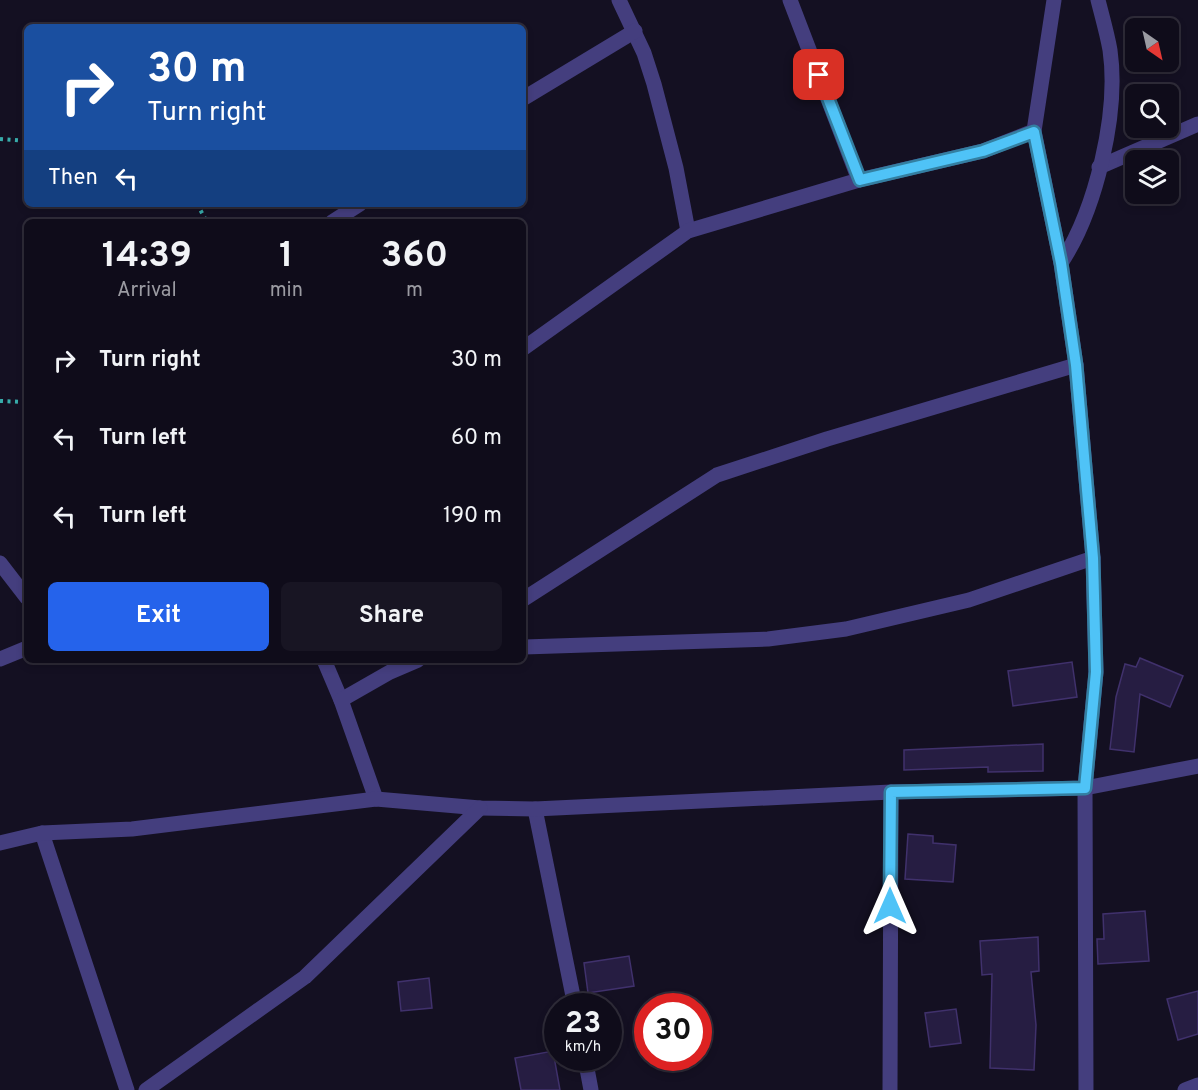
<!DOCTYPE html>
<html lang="en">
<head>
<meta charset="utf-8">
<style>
	body { margin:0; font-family:Overpass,sans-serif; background:#181523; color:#f1f3f6; height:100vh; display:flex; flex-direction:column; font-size:22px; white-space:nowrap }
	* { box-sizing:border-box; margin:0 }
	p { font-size:20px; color:#9b9ba2 }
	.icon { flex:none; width:33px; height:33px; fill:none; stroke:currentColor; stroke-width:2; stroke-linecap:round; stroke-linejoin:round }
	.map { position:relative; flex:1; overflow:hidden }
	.details { position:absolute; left:24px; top:219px; width:502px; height:444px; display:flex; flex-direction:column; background:#0f0c1a; border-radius:9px; box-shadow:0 3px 9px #0003,0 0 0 2px #2f2c39 }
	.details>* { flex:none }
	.top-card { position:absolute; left:24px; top:24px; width:502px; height:183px; border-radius:9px; box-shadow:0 3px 9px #0003,0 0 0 2px #2f2c39; background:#1a4fa0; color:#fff; overflow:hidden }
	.needle { width:39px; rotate:146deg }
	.buttons { position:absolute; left:1125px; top:18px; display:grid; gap:12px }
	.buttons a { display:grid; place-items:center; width:54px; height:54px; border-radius:9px; background:#0f0c1a; box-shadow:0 3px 9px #0003,0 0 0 2px #2f2c39; font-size:30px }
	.speed { position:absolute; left:544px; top:993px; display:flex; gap:12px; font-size:30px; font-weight:700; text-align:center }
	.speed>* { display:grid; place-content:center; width:78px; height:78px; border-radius:50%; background:#0f0c1a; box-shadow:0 3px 9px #0003,0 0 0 2px #2f2c39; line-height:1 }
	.speed small { font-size:15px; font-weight:400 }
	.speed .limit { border:9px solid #d22; background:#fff; color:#111 }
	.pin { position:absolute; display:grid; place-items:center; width:51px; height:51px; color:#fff; margin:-26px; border-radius:12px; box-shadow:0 3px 9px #0006 }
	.me { position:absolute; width:66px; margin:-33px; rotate:0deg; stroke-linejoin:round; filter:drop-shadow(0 0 4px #0008) }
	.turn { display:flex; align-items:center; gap:21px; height:126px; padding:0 24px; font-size:27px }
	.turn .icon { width:78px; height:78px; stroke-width:2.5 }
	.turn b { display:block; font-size:42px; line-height:51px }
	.then { display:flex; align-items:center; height:57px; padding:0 24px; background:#0003; gap:12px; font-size:22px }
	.eta { display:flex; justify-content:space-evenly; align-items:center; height:102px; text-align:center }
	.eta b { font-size:36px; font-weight:700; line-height:42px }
	.button { display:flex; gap:12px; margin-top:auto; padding:12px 24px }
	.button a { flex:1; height:69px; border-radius:9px; background:#2563eb; color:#fff; font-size:24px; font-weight:700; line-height:69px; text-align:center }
	.button a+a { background:#181523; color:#f1f3f6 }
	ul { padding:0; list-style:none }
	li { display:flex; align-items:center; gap:18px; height:78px; padding:0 24px }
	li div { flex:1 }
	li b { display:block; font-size:22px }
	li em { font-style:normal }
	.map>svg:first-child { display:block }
	.building { fill:#261d42; stroke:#40316c; stroke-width:1.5 }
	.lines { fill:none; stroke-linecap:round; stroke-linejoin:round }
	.path { stroke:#38acab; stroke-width:4; stroke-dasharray:3 4.5; stroke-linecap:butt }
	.minor { stroke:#443e7e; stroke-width:15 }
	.route-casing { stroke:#337fa1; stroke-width:15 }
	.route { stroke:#4fc3f7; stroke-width:10 }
</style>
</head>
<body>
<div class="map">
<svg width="1198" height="1090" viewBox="0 0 1198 1090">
	<rect width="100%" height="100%" fill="#141022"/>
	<g class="building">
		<polygon points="1140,658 1183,676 1170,707 1140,694 1134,752 1110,749 1116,697 1125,664 1136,667"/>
		<polygon points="1072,662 1077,697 1013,706 1008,671"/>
		<polygon points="1043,744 1043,771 988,772 988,767 904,770 904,750"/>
		<polygon points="908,834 933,836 933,843 956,845 953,882 905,879"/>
		<polygon points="1145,911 1149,961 1098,964 1097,939 1104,939 1103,914"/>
		<polygon points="1038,937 1039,971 1031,972 1036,1025 1034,1070 990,1068 992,974 982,975 980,941"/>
		<polygon points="629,956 634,986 588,993 584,963"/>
		<polygon points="429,978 432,1008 401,1011 398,982"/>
		<polygon points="1198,991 1198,1034 1178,1040 1167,999"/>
		<polygon points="956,1009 961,1043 930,1047 925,1013"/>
		<polygon points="553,1051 560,1090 521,1090 515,1058"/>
	</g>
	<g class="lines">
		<g class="path">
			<polyline points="0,139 27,141"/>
			<polyline points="197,204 207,222"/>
			<polyline points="0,401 27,402"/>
		</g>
		<g class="minor">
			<polyline points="619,0 644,53 654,84 676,168 688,231"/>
			<polyline points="790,0 859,180"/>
			<polyline points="1054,0 1034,131 1061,263"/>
			<polyline points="524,98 635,31"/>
			<polyline points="1099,167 1198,124"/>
			<polyline points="332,222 360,204"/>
			<polyline points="524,348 688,231 859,180 983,151 1034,131"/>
			<polyline points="0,563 27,598"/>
			<polyline points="524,599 717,475 827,439 1076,365"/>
			<polyline points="524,647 768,639 846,629 969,600 1093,558"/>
			<polyline points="0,659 27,648"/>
			<polyline points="324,660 341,700"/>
			<polyline points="376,799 341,700 390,672 418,660"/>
			<polyline points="535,809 575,1006"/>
			<polyline points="42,833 127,1090"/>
			<polyline points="0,843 42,833 132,829 376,799 480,808 535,809 891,792 1085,788 1198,766"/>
			<polyline points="585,1058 591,1090"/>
			<polyline points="146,1090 305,977 480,808"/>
			<polyline points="890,1090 891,792"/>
			<path d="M1086,1090L1085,788L1096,672L1093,558L1076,365L1061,263C1096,210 1119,113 1110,50C1107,33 1102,16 1098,0"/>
			<polyline points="1185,1090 1198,1085"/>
		</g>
	</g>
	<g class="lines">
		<g class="route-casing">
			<polyline id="route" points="819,75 860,180 983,151 1034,132 1061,263 1076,365 1093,558 1096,672 1085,788 891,792 890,906"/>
		</g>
		<use href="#route" class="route"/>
	</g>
</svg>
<div class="buttons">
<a><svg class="needle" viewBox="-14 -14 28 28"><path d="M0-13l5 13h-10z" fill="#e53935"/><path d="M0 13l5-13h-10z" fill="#9b9ba2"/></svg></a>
<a><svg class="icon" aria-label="search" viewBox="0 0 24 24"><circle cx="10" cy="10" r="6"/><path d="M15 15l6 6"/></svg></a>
<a><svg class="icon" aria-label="layers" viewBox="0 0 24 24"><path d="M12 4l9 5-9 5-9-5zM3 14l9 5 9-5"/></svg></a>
</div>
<div class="speed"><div>23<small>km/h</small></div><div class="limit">30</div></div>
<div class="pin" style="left:819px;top:75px;background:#d93025"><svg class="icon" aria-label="arrive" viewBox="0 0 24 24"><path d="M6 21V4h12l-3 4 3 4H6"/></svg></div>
<svg class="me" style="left:890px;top:906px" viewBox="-20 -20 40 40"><path d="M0-17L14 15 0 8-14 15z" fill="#4fc3f7" stroke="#fff" stroke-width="4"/></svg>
<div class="top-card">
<div class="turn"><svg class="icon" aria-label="right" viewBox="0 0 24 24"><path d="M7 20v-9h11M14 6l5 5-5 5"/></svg><div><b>30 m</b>Turn right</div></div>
<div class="then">Then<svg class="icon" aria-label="left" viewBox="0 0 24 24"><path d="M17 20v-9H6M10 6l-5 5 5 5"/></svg></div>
</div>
<section class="details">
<div class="eta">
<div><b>14:39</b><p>Arrival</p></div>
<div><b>1</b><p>min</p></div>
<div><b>360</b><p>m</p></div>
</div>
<ul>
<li><svg class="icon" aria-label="right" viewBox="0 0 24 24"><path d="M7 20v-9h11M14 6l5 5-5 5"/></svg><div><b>Turn right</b></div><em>30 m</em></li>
<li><svg class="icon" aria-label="left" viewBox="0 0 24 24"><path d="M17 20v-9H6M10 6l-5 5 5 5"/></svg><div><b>Turn left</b></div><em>60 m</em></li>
<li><svg class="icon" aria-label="left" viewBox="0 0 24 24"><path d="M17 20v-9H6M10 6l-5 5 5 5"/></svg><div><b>Turn left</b></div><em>190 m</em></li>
</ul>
<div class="button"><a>Exit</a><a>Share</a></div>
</section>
</div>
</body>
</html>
